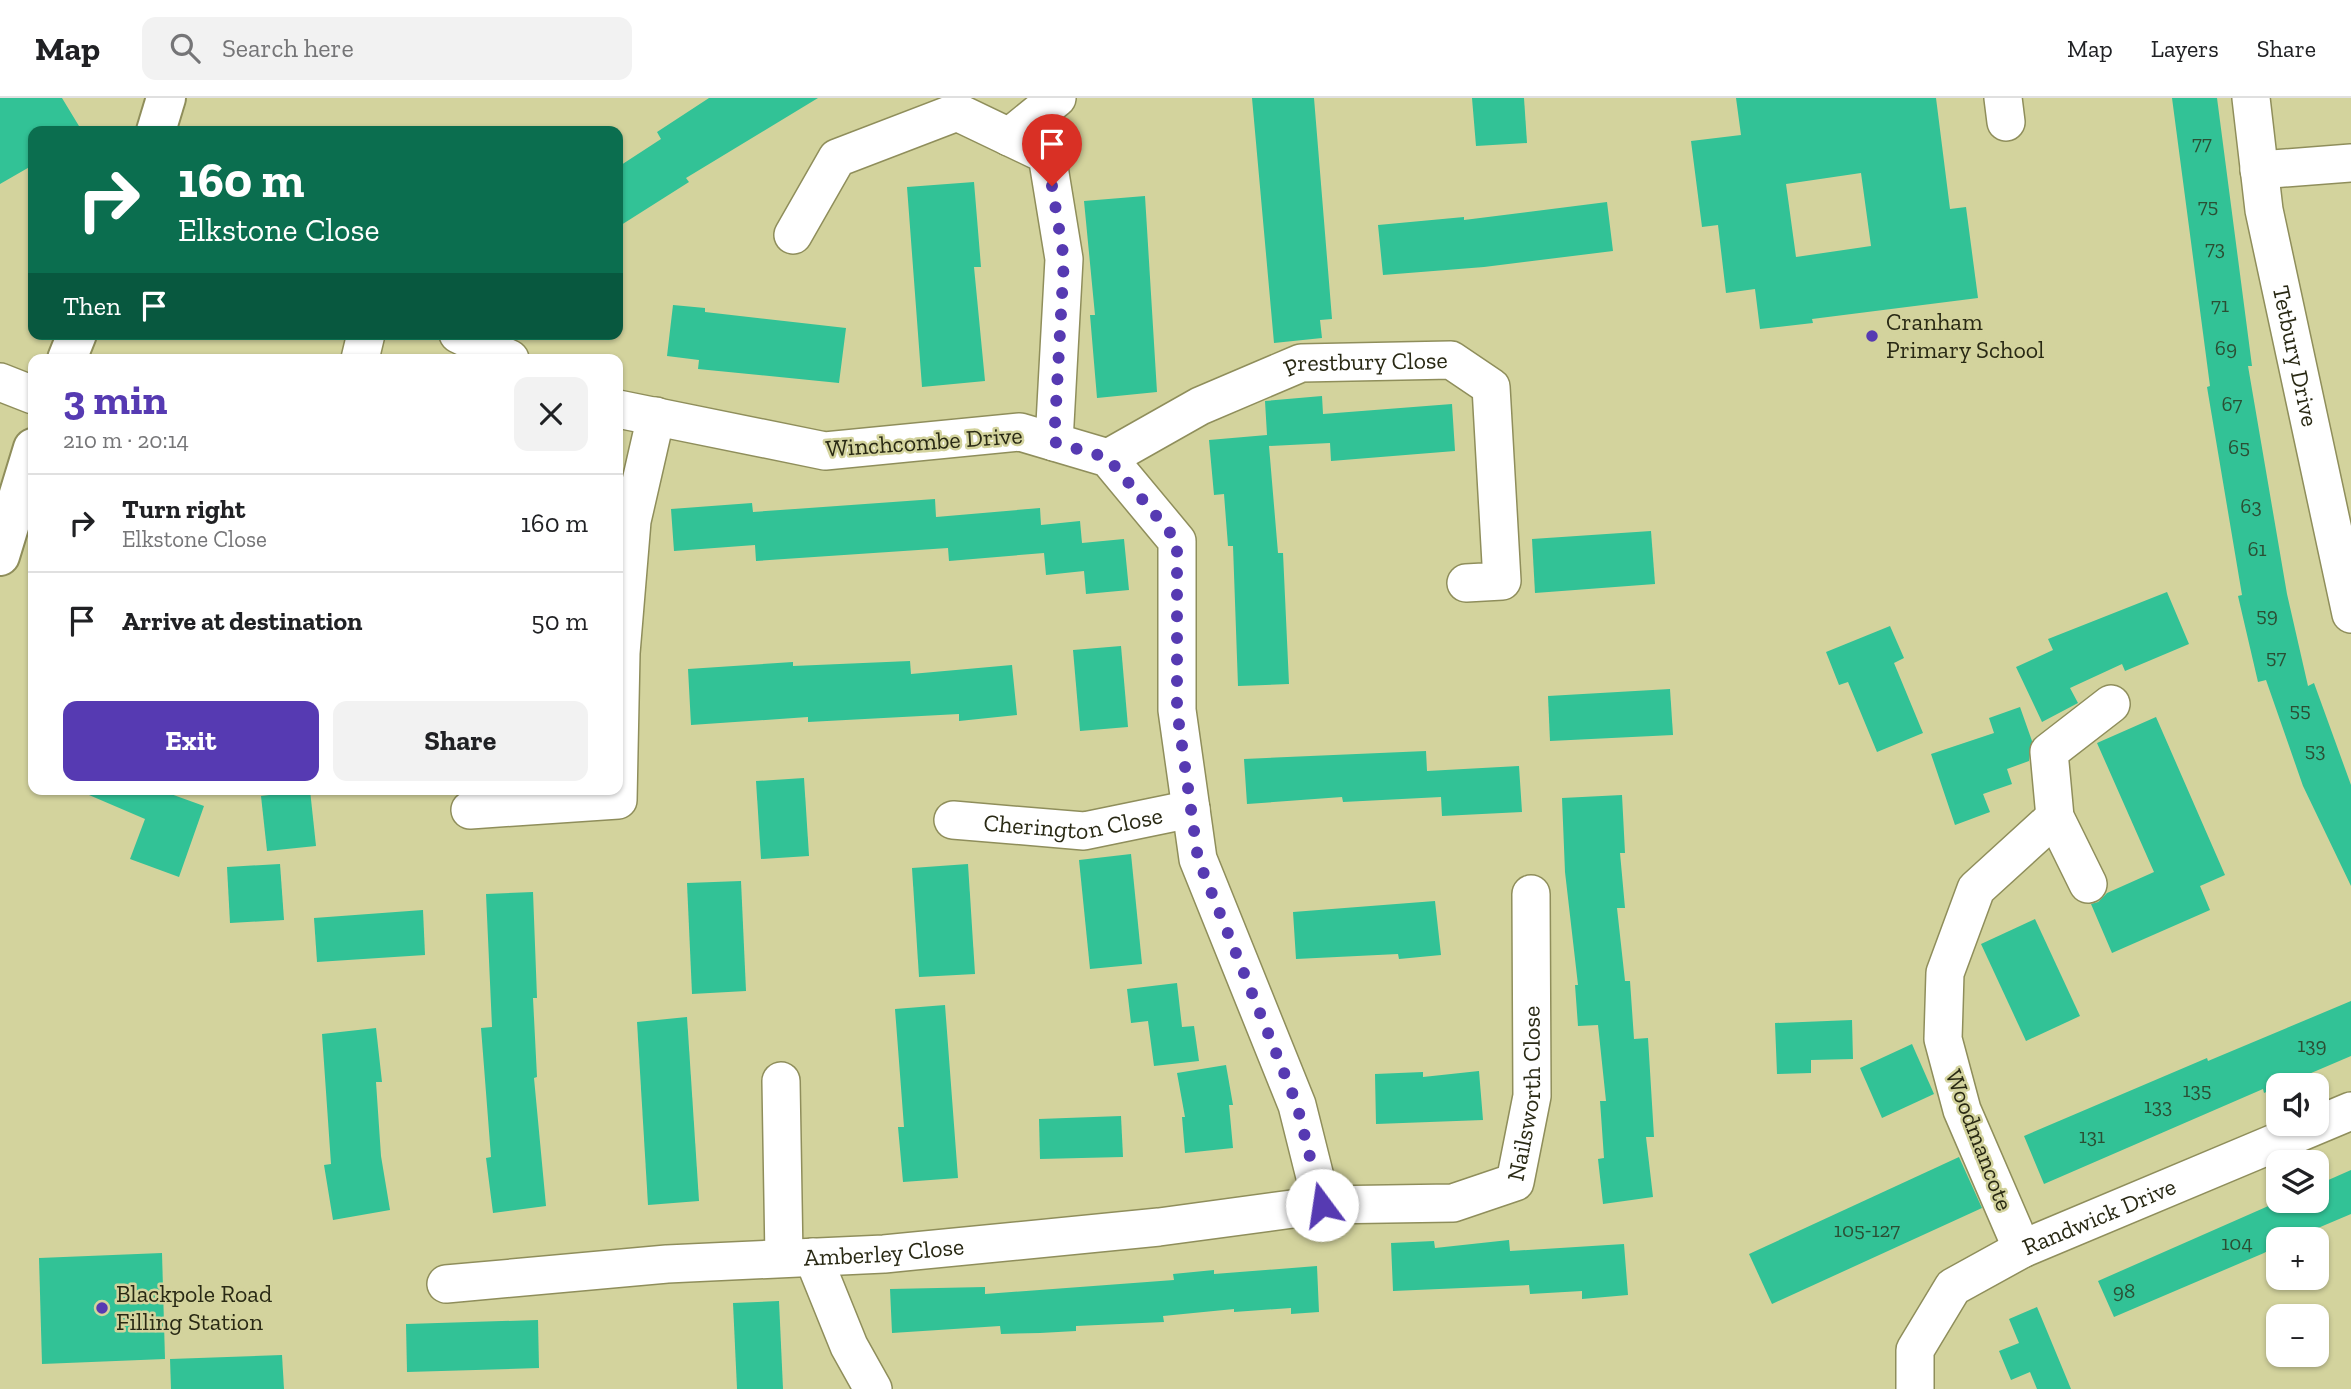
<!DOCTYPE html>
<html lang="en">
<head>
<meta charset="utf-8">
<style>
	body { margin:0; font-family:"Zilla Slab",serif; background:#f2f2f2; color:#202124; height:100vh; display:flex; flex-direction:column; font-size:26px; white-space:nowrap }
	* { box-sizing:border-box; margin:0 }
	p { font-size:23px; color:#757577 }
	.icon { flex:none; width:38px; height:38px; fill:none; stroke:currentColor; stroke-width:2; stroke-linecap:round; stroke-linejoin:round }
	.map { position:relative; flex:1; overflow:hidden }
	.side { position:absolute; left:28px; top:256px; width:595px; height:441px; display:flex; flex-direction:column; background:#fff; border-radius:14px; box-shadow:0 2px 5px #0004 }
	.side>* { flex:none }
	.guide { position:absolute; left:28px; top:28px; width:595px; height:214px; border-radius:14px; box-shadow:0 2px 5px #0004; background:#0b6e4f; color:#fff; overflow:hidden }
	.fabs { position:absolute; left:2266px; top:975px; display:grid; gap:14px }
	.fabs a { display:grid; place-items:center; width:63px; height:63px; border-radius:14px; background:#fff; box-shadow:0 2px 5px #0004; font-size:35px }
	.pin { position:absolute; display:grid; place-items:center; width:60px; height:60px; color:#fff; margin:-72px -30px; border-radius:50% 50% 50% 0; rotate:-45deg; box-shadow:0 0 7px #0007 }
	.pin .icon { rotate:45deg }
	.me { position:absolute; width:77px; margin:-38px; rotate:346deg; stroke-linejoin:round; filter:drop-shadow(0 0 5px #0008) }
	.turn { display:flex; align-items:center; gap:24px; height:147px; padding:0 35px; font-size:32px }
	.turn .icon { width:91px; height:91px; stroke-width:2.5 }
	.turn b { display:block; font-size:49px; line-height:60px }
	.then { display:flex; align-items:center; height:66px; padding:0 35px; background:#0003; gap:14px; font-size:26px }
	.round { display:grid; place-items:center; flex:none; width:74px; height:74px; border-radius:14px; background:#f2f2f2 }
	.head { display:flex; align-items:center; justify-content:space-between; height:119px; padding:0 35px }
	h1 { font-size:42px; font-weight:700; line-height:52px; color:#563ab2 }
	.cta { display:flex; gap:14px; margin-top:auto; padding:14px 35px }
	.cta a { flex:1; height:80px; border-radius:14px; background:#563ab2; color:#fff; font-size:28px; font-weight:700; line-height:80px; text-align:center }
	.cta a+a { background:#f2f2f2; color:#202124 }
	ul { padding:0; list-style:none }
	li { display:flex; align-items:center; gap:21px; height:98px; padding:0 35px; border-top:2px solid #e0e0e0 }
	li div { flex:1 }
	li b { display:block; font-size:26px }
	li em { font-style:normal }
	header { display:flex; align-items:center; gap:42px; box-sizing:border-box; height:98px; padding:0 35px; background:#fff; border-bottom:2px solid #e0e0e0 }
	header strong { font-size:33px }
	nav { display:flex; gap:38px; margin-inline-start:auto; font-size:24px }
	.search { width:490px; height:63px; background:#f2f2f2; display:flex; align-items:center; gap:18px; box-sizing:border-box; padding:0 24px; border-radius:14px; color:#757577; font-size:26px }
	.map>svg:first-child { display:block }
	.building { fill:#32c296; fill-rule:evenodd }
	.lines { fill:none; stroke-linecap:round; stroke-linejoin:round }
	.minor-casing { stroke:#8f8e5b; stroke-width:40 }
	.major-casing { stroke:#8f8e5b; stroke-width:42 }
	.minor { stroke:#fff; stroke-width:37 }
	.major { stroke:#fff; stroke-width:38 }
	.route { stroke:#563ab2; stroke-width:12; stroke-dasharray:0 21.6 }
	.poi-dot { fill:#563ab2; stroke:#d3d39d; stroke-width:2.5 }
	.labels { text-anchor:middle; stroke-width:5; stroke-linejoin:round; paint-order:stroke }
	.number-label { font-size:21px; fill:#2b4f34 }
	.poi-label { font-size:24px; fill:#292914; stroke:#d3d39d; text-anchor:start }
	.street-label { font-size:24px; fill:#292914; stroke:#d3d39d }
</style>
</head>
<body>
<header>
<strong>Map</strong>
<div class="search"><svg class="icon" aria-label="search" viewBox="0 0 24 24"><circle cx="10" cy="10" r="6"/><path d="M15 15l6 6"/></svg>Search here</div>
<nav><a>Map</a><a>Layers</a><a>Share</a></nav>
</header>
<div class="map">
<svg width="2351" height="1291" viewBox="0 0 2351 1291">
	<rect width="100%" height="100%" fill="#d3d39d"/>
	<g class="building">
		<polygon points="0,0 62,0 82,33 33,33 33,67 0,86"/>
		<polygon points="709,0 818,0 686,80 689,84 618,129 618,69 661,41 657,34"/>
		<polygon points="1252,0 1314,0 1332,221 1320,222 1322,240 1274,245"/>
		<polygon points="1472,0 1524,0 1527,45 1476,48"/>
		<path d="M1736,0H1936L1950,111L1966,109L1978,200L1812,221L1813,225L1760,231L1755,191L1726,195L1718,127L1702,129L1691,43L1741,37ZM1861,75L1871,148L1796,159L1786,86Z"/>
		<polygon points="2172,0 2217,0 2252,268 2248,268 2287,496 2308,588 2314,585 2351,687 2351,788 2303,688 2266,582 2258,584 2238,498 2242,497 2207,289 2210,288"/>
		<polygon points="974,84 981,169 974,169 985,283 922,289 907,89"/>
		<polygon points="1145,98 1157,294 1097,300 1090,217 1095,217 1084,103"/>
		<polygon points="1607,104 1613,153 1484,169 1383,177 1378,127 1464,119 1464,122"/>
		<polygon points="673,207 705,210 705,214 846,230 839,285 698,271 699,262 667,258"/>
		<polygon points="1322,298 1323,316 1452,306 1455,353 1331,363 1330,345 1269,348 1278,455 1283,455 1289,586 1238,588 1233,448 1228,448 1224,396 1214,397 1209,342 1267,337 1265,303"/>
		<polygon points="935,401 936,419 1040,410 1041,427 1080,423 1082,445 1124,441 1129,492 1086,496 1084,473 1046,477 1044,455 949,463 948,450 756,463 755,447 674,453 671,411 752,405 753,414"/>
		<polygon points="1651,433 1655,486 1535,495 1532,441"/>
		<polygon points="2167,494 2189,546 2125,573 2122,566 2070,590 2078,605 2042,624 2016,569 2053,552 2048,541"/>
		<polygon points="1890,528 1904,560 1894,565 1923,635 1877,654 1848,584 1839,587 1826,554"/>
		<polygon points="1121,548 1128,629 1080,633 1073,552"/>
		<polygon points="910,563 911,576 1012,567 1017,617 959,623 959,616 808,624 808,619 691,627 688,571 793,564 793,568"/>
		<polygon points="1670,591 1673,637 1550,643 1548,598"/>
		<polygon points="2020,609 2032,643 2029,663 2007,671 2012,686 1983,696 1990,714 1955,727 1931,656 1994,635 1989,620"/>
		<polygon points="2156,619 2225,777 2200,788 2210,812 2112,855 2091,806 2098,804 2107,795 2154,774 2097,645"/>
		<polygon points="1426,653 1427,673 1519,668 1522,714 1442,718 1441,699 1343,704 1342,699 1247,706 1244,661"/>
		<polygon points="804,680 809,758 761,761 756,683"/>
		<polygon points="75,691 157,691 204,708 179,779 130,761 145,721"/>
		<polygon points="310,692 316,748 267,753 261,698"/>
		<polygon points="1622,697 1625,755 1620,755 1625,810 1617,810 1625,883 1630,883 1634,941 1648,940 1654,1039 1646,1039 1653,1099 1603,1106 1598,1061 1604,1060 1600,1003 1606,1003 1598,927 1578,928 1575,887 1578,887 1565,774 1562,700"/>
		<polygon points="1131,756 1142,866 1090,871 1079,762"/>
		<polygon points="280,766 284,822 230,825 227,769"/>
		<polygon points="968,766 975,876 919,879 912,770"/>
		<polygon points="741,783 746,893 692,896 687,785"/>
		<polygon points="533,794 537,900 533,900 537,979 534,980 546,1108 493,1115 486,1060 491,1059 481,930 492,929 486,796"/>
		<polygon points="1435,803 1441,857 1399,861 1398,856 1296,861 1293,814"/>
		<polygon points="423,812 425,857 317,864 314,820"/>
		<polygon points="2035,821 2080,918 2026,943 1981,846"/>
		<polygon points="1177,885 1182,929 1194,928 1199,963 1154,968 1148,923 1131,925 1127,891"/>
		<polygon points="2351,903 2351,958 2264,995 2263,991 2044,1086 2024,1038 2207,960 2208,963"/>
		<polygon points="945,907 958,1080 903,1084 898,1029 904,1029 895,911"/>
		<polygon points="687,919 699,1103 648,1107 637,924"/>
		<polygon points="1852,922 1853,961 1811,962 1811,975 1777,976 1775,925"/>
		<polygon points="376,930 382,984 376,984 381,1058 390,1112 333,1122 324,1067 331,1066 322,936"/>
		<polygon points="1912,946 1934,996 1882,1020 1860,970"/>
		<polygon points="1226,967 1233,1007 1229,1007 1233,1050 1185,1055 1182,1019 1185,1019 1177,975"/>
		<polygon points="1479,973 1483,1022 1376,1026 1375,976 1423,974 1423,979"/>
		<polygon points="1121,1018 1123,1059 1040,1061 1039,1021"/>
		<polygon points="1959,1059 1982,1110 1772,1206 1749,1156"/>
		<polygon points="2351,1072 2351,1116 2292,1141 2278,1141 2278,1147 2264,1155 2114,1219 2098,1183 2282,1102 2317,1102 2317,1087"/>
		<polygon points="1509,1142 1510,1153 1624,1146 1628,1197 1582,1201 1582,1193 1530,1196 1529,1187 1393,1193 1391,1145 1434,1143 1435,1150"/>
		<polygon points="162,1155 165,1261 42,1266 39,1160"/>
		<polygon points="1317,1168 1319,1214 1291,1216 1291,1210 1234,1214 1234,1211 1163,1218 1164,1224 1076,1228 1076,1233 1040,1235 1001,1236 1000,1228 892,1235 890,1191 985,1189 985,1196 1174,1182 1173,1176 1214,1172 1214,1176"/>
		<polygon points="779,1203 783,1291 737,1291 733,1205"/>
		<polygon points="2037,1209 2059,1262 2071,1291 2037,1291 2030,1274 2011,1282 1999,1253 2019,1245 2009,1221"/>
		<polygon points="538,1222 539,1270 407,1274 406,1226"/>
		<polygon points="282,1257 284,1291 171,1291 170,1261"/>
	</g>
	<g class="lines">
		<g class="minor-casing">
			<g id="minor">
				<polyline points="2003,0 2006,24"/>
				<path id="s1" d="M2251,0L2264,112L2351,516"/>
				<polyline points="1009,39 1057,0"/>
				<polyline points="2259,72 2351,65"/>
				<polyline points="793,137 837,60 957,14 1047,57 1064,161 1054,344"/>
				<polyline points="458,236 510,261"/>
				<polyline points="360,261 366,236"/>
				<polyline points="0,284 33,297"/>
				<polyline points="618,311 825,353 1020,334 1108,360 1177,443 1177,612 1198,761 1297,1007 1322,1107"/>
				<path id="s2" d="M1108,360L1200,308L1301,265L1451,262L1491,289L1502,483L1466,485"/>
				<polyline points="470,712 618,702 621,555 632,423 656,318"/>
				<path id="s3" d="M953,722L1084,733L1191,711"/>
				<polyline points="2088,786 2055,719 2049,654 2111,606"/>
				<polyline points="781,983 784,1160"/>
				<polyline points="2022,1151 1962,1012 1943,941 1945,875 1976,791 2055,719"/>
				<polyline points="813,1159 849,1248 873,1291"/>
				<path id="s4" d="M446,1186L667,1166L884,1156L1159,1129L1322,1107L1453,1105L1515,1084L1532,998L1531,796"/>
				<path id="s5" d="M1915,1291V1252L1953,1189L2022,1151L2351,1013"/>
			</g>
		</g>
		<g class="major-casing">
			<g id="major">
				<polyline points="156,33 166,0"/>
				<polyline points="67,261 77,236"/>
				<polyline points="0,458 33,350"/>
			</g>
		</g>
		<use href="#minor" class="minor"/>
		<use href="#major" class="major"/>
	</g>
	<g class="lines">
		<polyline class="route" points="1052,88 1064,161 1054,344 1108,360 1177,443 1177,612 1198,761 1297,1007 1322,1107"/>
	</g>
	<g class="poi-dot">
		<circle cx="1872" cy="238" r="7"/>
		<circle cx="102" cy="1210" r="7"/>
	</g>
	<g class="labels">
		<g class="number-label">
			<text x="2202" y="52">77</text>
			<text x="2208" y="115">75</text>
			<text x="2215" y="157">73</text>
			<text x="2220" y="214">71</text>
			<text x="2226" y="257">69</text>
			<text x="2232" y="313">67</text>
			<text x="2239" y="356">65</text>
			<text x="2251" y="415">63</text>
			<text x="2257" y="458">61</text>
			<text x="2267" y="524">59</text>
			<text x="2276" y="566">57</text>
			<text x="2300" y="619">55</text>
			<text x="2315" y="659">53</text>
			<text x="2312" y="954">139</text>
			<text x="2197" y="999">135</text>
			<text x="2158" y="1015">133</text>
			<text x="2092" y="1045">131</text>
			<text x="1867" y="1139">105-127</text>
			<text x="2237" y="1152">104</text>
			<text x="2124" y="1200">98</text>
		</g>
		<g class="poi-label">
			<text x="1886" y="232">Cranham<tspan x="1886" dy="28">Primary School</tspan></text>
			<text x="116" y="1204">Blackpole Road<tspan x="116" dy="28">Filling Station</tspan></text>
		</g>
		<g class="street-label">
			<text dy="8" stroke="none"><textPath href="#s1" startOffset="262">Tetbury Drive</textPath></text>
			<text dy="8" stroke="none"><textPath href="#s2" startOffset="280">Prestbury Close</textPath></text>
			<text transform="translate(924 344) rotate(-4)" y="8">Winchcombe Drive</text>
			<text dy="8" stroke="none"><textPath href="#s3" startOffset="121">Cherington Close</textPath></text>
			<text dy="8" stroke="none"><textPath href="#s4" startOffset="1166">Nailsworth Close</textPath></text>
			<text transform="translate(1979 1042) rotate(69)" y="8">Woodmancote</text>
			<text dy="8" stroke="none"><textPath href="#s5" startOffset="275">Randwick Drive</textPath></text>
			<text dy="8" stroke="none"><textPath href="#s4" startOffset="439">Amberley Close</textPath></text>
		</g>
	</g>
</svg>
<div class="fabs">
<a><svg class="icon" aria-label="sound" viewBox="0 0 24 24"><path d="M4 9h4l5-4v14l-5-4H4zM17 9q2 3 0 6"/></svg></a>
<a><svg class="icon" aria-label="layers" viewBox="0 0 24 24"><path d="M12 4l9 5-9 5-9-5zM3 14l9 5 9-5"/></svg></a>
<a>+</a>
<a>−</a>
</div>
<div class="pin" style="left:1052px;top:88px;background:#d93025"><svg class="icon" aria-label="arrive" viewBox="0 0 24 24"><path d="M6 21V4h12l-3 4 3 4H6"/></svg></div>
<svg class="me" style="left:1322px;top:1107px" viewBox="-20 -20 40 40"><circle r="19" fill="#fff"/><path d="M0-13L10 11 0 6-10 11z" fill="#563ab2"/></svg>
<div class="guide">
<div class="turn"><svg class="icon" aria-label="right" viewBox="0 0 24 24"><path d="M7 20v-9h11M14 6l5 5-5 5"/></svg><div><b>160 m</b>Elkstone Close</div></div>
<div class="then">Then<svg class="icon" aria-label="arrive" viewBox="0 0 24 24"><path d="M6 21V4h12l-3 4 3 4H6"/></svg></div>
</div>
<section class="side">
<div class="head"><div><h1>3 min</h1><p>210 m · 20:14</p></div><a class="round"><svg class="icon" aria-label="close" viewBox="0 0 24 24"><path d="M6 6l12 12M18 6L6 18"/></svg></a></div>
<ul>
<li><svg class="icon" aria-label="right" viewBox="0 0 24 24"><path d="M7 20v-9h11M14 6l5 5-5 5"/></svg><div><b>Turn right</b><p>Elkstone Close</p></div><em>160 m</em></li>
<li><svg class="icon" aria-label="arrive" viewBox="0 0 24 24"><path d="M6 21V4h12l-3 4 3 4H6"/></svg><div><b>Arrive at destination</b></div><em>50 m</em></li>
</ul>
<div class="cta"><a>Exit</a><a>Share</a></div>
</section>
</div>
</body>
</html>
